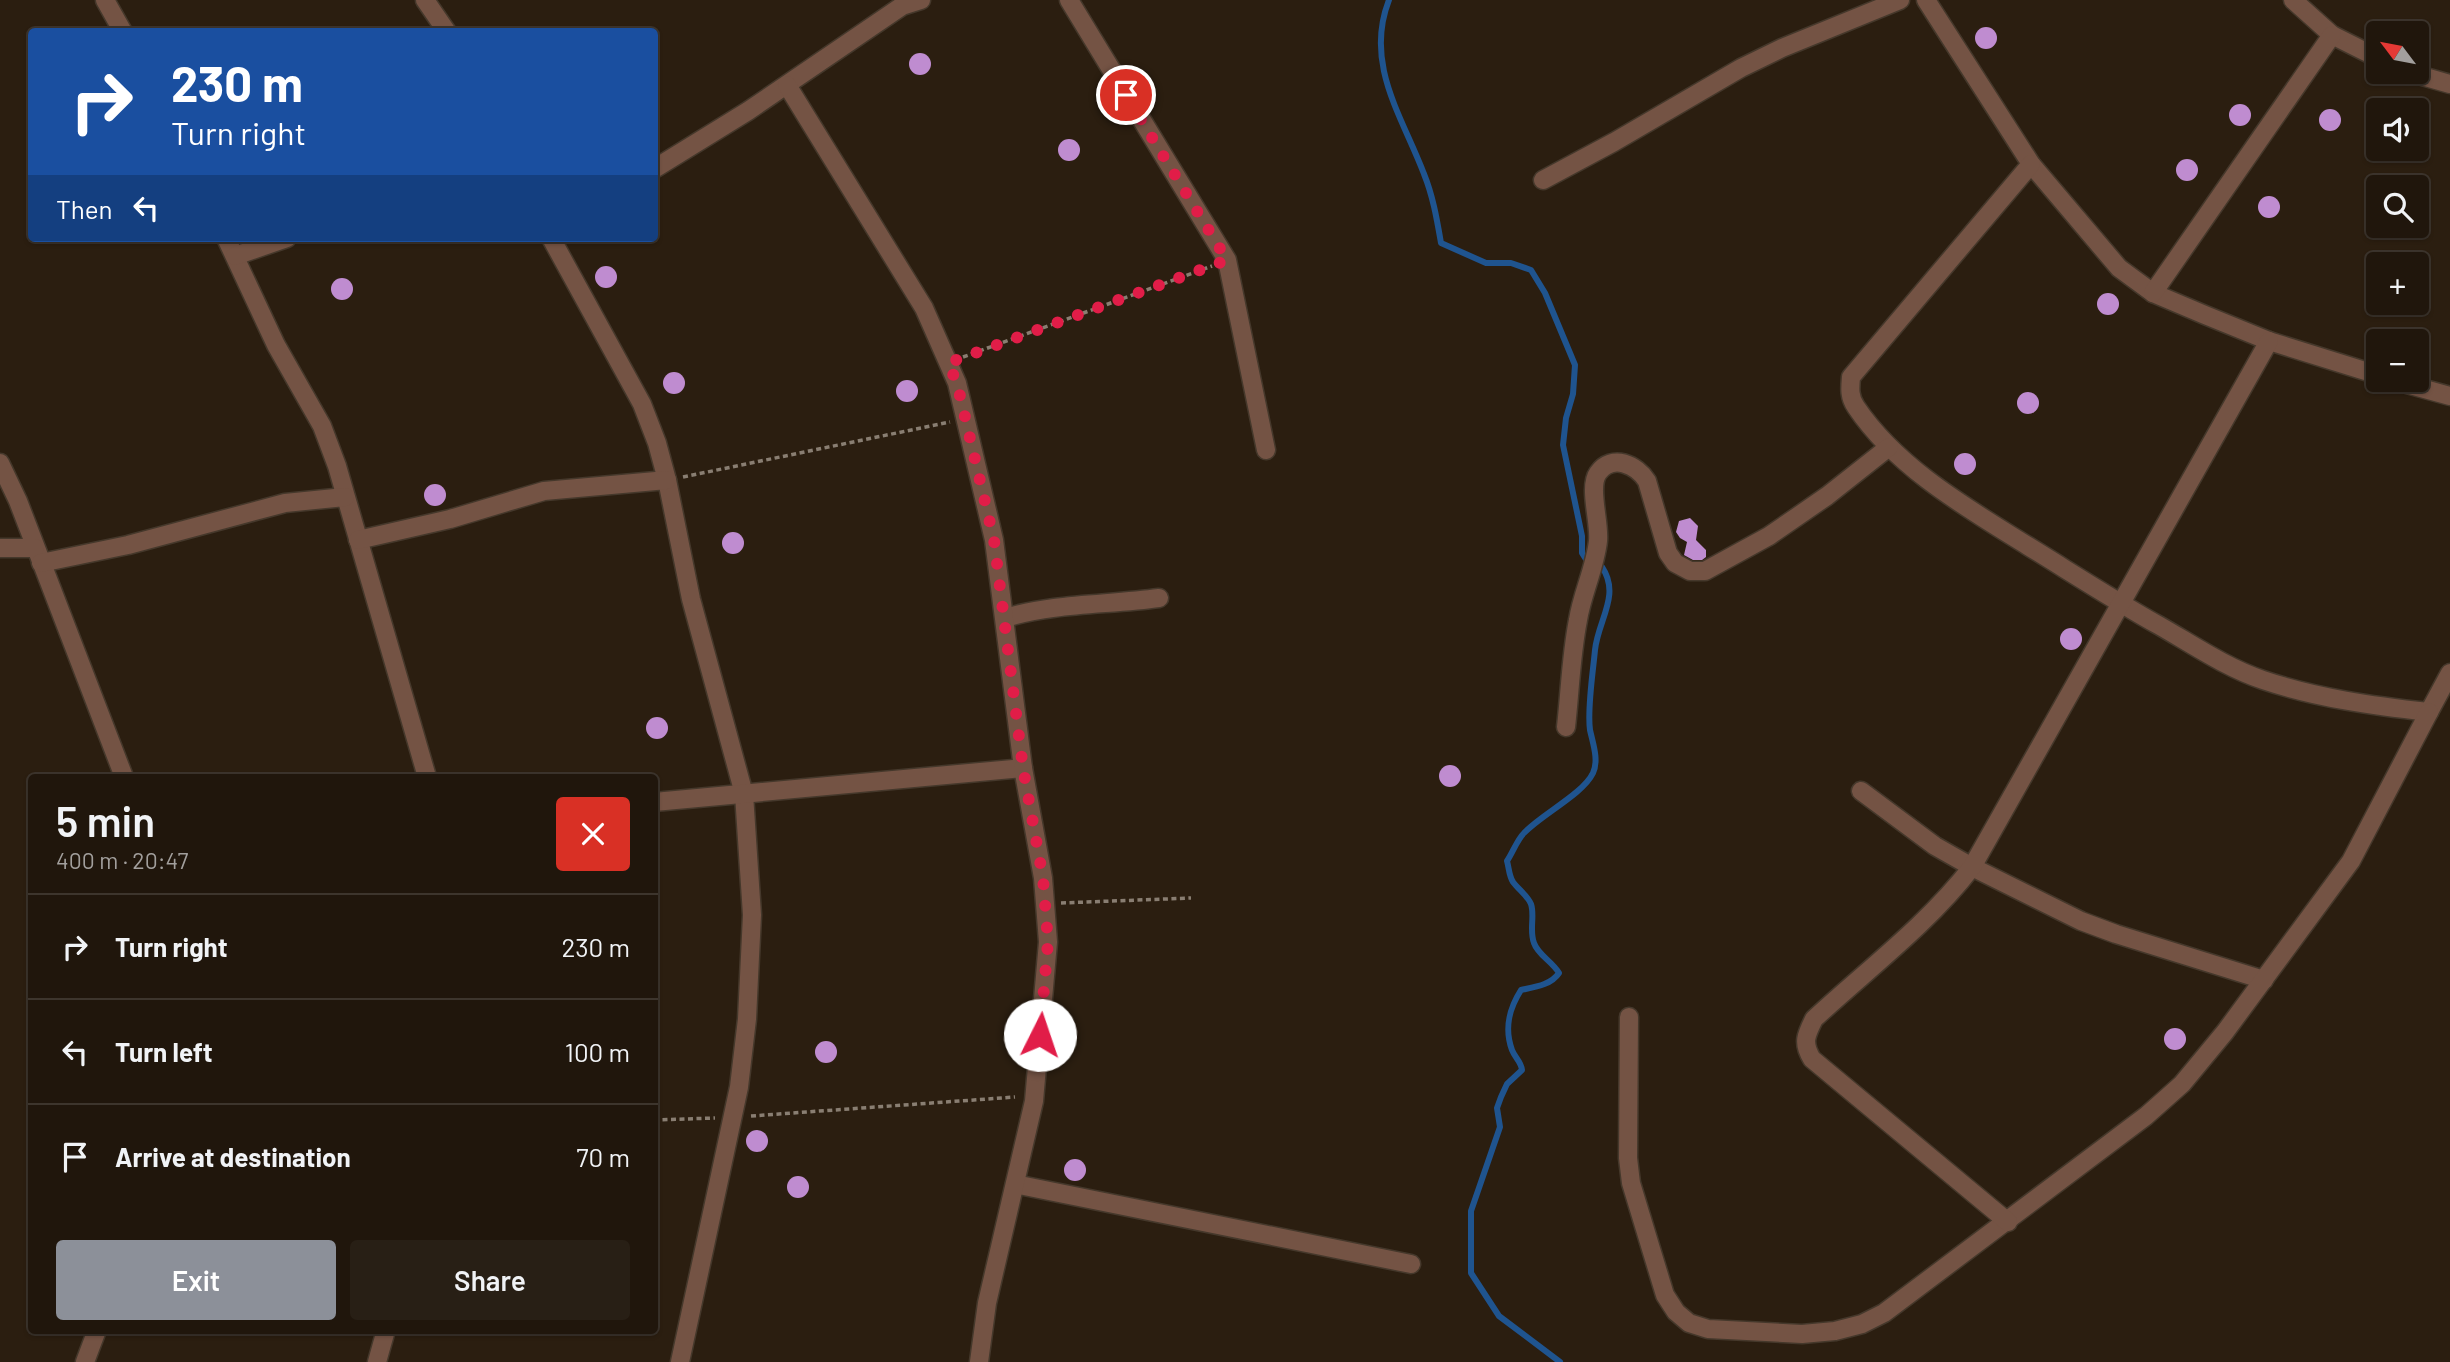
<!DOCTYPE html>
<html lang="en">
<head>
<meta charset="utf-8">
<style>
	body { margin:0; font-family:Barlow,sans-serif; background:#281f15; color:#f1f3f6; height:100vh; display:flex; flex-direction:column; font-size:26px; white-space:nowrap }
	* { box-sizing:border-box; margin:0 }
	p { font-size:23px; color:#a29f9d }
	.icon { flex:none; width:38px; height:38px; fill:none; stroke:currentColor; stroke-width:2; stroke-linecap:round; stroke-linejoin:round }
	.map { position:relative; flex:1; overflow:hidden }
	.drawer { position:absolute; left:28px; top:774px; width:630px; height:560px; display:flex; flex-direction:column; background:#20160c; border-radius:7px; box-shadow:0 2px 5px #0004,0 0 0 2px #3d352d }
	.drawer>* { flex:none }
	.banner { position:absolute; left:28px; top:28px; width:630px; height:214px; border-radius:7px; box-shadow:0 2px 5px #0004,0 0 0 2px #3d352d; background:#1a4fa0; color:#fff; overflow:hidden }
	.needle { width:46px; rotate:302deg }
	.tools { position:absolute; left:2366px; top:21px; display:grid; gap:14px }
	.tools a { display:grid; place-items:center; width:63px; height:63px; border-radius:7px; background:#20160c; box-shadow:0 2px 5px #0004,0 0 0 2px #3d352d; font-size:35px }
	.pin { position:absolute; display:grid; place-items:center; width:60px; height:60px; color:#fff; margin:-30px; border:4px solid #fff; border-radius:50%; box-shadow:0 2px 7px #0007 }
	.me { position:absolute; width:77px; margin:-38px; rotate:4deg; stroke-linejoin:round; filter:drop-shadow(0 0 5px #0008) }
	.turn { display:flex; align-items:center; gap:24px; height:147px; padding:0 28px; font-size:32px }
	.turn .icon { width:91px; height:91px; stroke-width:2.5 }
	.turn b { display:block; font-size:49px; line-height:60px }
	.then { display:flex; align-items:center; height:66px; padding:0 28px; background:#0003; gap:14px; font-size:26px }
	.round { display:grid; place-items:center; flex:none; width:74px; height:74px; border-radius:7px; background:#281f15 }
	.head { display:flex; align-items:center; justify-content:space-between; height:119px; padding:0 28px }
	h1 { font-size:42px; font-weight:600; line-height:52px }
	.button { display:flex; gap:14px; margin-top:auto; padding:14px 28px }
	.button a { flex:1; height:80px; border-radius:7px; background:#8c9099; color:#fff; font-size:28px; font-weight:600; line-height:80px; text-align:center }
	.button a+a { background:#281f15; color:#f1f3f6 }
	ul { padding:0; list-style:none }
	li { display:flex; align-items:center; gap:21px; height:105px; padding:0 28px; border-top:2px solid #3d352d }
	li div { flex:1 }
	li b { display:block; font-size:26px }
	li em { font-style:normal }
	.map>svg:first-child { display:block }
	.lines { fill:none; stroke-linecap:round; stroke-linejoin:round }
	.stream { stroke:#1f548f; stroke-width:6 }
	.building { fill:#bf8cd0 }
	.street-casing { stroke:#45382b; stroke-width:21 }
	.path { stroke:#897e72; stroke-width:3.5; stroke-dasharray:5 3.5; stroke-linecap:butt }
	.street { stroke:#745344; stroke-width:18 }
	.route { stroke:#e11d48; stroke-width:12; stroke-dasharray:0 21.6 }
</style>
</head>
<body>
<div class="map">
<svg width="2450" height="1362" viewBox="0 0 2450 1362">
	<rect width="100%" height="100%" fill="#2b1e10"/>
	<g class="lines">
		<g class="stream">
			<path d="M1389,0C1364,64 1402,116 1424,174C1433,196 1437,220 1441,243L1486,263H1511L1531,270L1545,293L1575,365L1573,394L1566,418L1563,445L1582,536V553L1587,561"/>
			<path d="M1560,1362L1499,1316L1471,1273V1211L1500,1127L1497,1108L1501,1097L1507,1084L1522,1070C1521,1061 1515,1058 1512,1050C1504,1028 1509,1009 1521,990C1535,987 1551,985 1559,973C1552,961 1538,955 1534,943C1529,930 1535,916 1531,904C1528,896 1518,889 1513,882C1509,876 1509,868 1507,861C1513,852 1517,840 1524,833C1542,814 1583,794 1593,773C1599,760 1593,744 1590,730C1587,709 1593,672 1595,650C1598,620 1621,595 1602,567"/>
		</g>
	</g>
	<g class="building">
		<circle cx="1986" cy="38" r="11"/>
		<circle cx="920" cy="64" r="11"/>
		<circle cx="2240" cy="115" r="11"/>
		<circle cx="2330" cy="120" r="11"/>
		<circle cx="1069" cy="150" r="11"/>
		<circle cx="2187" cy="170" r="11"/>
		<circle cx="2269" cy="207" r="11"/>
		<circle cx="606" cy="277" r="11"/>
		<circle cx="342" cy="289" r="11"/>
		<circle cx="2108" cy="304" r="11"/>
		<circle cx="674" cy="383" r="11"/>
		<circle cx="907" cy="391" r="11"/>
		<circle cx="2028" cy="403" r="11"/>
		<circle cx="1965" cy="464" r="11"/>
		<circle cx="435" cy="495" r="11"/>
		<polygon points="1690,518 1698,526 1696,540 1706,550 1706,557 1702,560 1693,560 1684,555 1687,542 1680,538 1676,532 1679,521"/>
		<circle cx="733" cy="543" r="11"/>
		<circle cx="2071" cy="639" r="11"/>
		<circle cx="657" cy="728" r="11"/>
		<circle cx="1450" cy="776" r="11"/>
		<circle cx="2175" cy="1039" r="11"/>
		<circle cx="826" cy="1052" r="11"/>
		<circle cx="757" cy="1141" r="11"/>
		<circle cx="1075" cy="1170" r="11"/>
		<circle cx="798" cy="1187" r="11"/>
	</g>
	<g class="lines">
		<g class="street-casing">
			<g id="street">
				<polyline points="105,0 123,32"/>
				<polyline points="425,0 447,32"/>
				<polyline points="1069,0 1227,260 1266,450"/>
				<polyline points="1926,0 2031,164 2119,268 2153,293 2205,315 2269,341 2378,375"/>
				<polyline points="2293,0 2332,35 2378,58"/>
				<polyline points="2408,72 2450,84"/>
				<path d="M2031,164L1851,377C1850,388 1849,397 1856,407C1897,468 1967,508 2028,546C2072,573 2115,601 2160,626C2193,645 2227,668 2263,680C2316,698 2374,706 2429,712L2450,673"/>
				<polyline points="654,169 748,111 902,6 921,0"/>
				<polyline points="1543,180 1614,142 1741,68 1782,48 1900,0"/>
				<polyline points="226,238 276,345 322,426 337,466 427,777"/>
				<polyline points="551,238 642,404 657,443 667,480 691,599 744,794 752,915 747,1019 739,1087 680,1362"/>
				<polyline points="235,256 287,238"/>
				<polyline points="2153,293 2332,35"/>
				<polyline points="2392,380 2450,396"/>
				<polyline points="0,463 18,501 124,777"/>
				<polyline points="358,540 450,519 544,491 667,480"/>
				<polyline points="0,548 35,548"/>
				<polyline points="41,563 128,545 285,503 345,497"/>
				<path d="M1005,618C1054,603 1108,605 1159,598"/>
				<path d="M1566,727C1570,692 1571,655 1578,620C1582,594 1595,568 1598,541C1600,522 1588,487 1598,473C1612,453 1637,465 1647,481L1668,553L1675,563L1690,571H1705L1769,536L1827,496L1889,447"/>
				<polyline points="1861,791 1935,846 1972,867 2081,921 2116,934 2264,980"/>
				<polyline points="654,802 1023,768 994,540 957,383 924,308 787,85"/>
				<polyline points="1629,1017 1628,1158 1631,1183 1665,1295 1676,1312 1689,1323 1708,1329 1802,1334 1835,1331 1862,1324 1884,1313 2146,1116 2182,1084 2225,1032 2351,861 2429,712"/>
				<polyline points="1015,1184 1411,1264"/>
				<path d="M2008,1222L1812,1059C1802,1043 1806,1035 1814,1019C1868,969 1927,925 1972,867L2269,341"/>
				<polyline points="85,1362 97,1330"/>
				<polyline points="377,1362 386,1330"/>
				<polyline points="979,1362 987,1303 1034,1101 1048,942 1043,878 1023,768"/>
			</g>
		</g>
		<g class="path">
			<polyline points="963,357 1212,266"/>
			<polyline points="683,477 950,422"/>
			<polyline points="1061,903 1191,898"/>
			<polyline points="751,1116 1015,1097"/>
			<polyline points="654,1120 715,1118"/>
		</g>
		<use href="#street" class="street"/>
	</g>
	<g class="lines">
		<polyline class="route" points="1040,1035 1048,942 1043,878 1023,768 994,540 957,383 948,363 1227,260 1126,95"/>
	</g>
</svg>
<div class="tools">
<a><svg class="needle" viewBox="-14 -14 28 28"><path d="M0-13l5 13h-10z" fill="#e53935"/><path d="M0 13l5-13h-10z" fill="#a29f9d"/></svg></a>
<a><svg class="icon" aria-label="sound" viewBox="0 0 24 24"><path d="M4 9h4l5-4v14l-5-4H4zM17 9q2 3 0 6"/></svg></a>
<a><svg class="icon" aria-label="search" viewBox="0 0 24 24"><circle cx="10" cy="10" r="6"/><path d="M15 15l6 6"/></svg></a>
<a>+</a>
<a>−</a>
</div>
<div class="pin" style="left:1126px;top:95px;background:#d93025"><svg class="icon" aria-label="arrive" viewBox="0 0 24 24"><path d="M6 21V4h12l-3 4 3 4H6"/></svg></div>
<svg class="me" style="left:1040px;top:1035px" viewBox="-20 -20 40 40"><circle r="19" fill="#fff"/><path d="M0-13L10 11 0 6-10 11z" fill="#e11d48"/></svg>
<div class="banner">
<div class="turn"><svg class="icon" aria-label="right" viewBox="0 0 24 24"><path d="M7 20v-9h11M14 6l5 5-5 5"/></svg><div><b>230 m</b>Turn right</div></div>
<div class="then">Then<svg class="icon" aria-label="left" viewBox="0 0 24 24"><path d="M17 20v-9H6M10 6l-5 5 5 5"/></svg></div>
</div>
<section class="drawer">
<div class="head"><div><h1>5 min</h1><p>400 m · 20:47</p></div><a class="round" style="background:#d93025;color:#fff"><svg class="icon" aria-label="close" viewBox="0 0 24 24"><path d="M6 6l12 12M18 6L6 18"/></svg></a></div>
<ul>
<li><svg class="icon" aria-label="right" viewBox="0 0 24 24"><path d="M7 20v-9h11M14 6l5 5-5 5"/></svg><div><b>Turn right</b></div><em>230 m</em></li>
<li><svg class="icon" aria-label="left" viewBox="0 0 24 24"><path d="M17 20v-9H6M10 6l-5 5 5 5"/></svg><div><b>Turn left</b></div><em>100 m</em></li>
<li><svg class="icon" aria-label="arrive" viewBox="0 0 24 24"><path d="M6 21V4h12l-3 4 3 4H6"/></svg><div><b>Arrive at destination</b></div><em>70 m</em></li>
</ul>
<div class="button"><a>Exit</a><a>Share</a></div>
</section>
</div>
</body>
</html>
